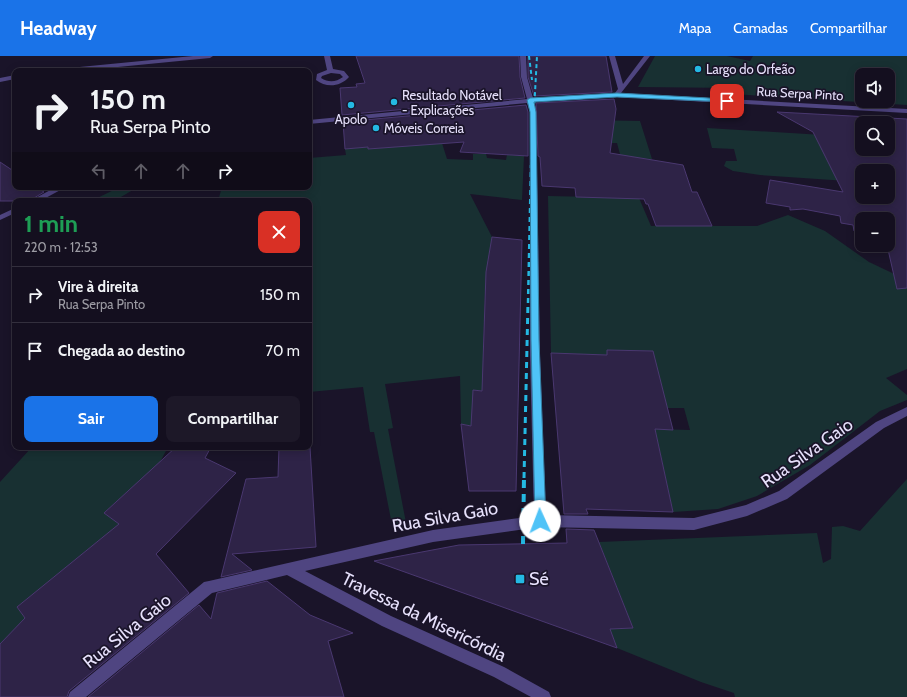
<!DOCTYPE html>
<html lang="pt">
<head>
<meta charset="utf-8">
<style>
	body { margin:0; font-family:Cabin,sans-serif; background:#1d1828; color:#f1f3f6; height:100vh; display:flex; flex-direction:column; font-size:15px; white-space:nowrap }
	* { box-sizing:border-box; margin:0 }
	p { font-size:13px; color:#9d9ca4 }
	.icon { flex:none; width:22px; height:22px; fill:none; stroke:currentColor; stroke-width:2; stroke-linecap:round; stroke-linejoin:round }
	.map { position:relative; flex:1; overflow:hidden }
	.panel { position:absolute; left:12px; top:142px; width:300px; height:252px; display:flex; flex-direction:column; background:#140f1f; border-radius:8px; box-shadow:0 2px 10px #0003,0 0 0 1px #332f3d }
	.panel>* { flex:none }
	.hud { position:absolute; left:12px; top:12px; width:300px; height:122px; border-radius:8px; box-shadow:0 2px 10px #0003,0 0 0 1px #332f3d; background:#140f1f; color:#f1f3f6; overflow:hidden }
	.fabs { position:absolute; left:855px; top:12px; display:grid; gap:8px }
	.fabs a { display:grid; place-items:center; width:40px; height:40px; border-radius:8px; background:#140f1f; box-shadow:0 2px 10px #0003,0 0 0 1px #332f3d; font-size:20px }
	.pin { position:absolute; display:grid; place-items:center; width:34px; height:34px; color:#fff; margin:-17px; border-radius:8px; box-shadow:0 2px 6px #0006 }
	.me { position:absolute; width:44px; margin:-22px; rotate:358deg; stroke-linejoin:round; filter:drop-shadow(0 0 3px #0008) }
	.turn { display:flex; align-items:center; gap:14px; height:84px; padding:0 12px; font-size:18px }
	.turn .icon { width:52px; height:52px; stroke-width:2.5 }
	.turn b { display:block; font-size:28px; line-height:34px }
	.lanes { display:flex; align-items:center; height:38px; padding:0 12px; background:#0003; justify-content:center; gap:20px; direction:ltr }
	.lanes .off { opacity:.35 }
	.round { display:grid; place-items:center; flex:none; width:42px; height:42px; border-radius:8px; background:#1d1828 }
	.overview { display:flex; align-items:center; justify-content:space-between; height:68px; padding:0 12px }
	h1 { font-size:24px; font-weight:700; line-height:30px; color:#1e9e55 }
	.button { display:flex; gap:8px; margin-top:auto; padding:8px 12px }
	.button a { flex:1; height:46px; border-radius:8px; background:#1a73e8; color:#fff; font-size:16px; font-weight:700; line-height:46px; text-align:center }
	.button a+a { background:#1d1828; color:#f1f3f6 }
	ul { padding:0; list-style:none }
	li { display:flex; align-items:center; gap:12px; height:56px; padding:0 12px; border-top:1px solid #332f3d }
	li div { flex:1 }
	li b { display:block; font-size:15px }
	li em { font-style:normal }
	header { display:flex; align-items:center; gap:24px; box-sizing:border-box; height:56px; padding:0 20px; background:#1a73e8; color:#fff }
	header strong { font-size:19px }
	nav { display:flex; gap:22px; margin-inline-start:auto; font-size:14px }
	.map>svg:first-child { display:block }
	.green { fill:#183032; fill-rule:evenodd }
	.building { fill:#2e2347; stroke:#4a3870; fill-rule:evenodd }
	.lines { fill:none; stroke-linecap:round; stroke-linejoin:round }
	.minor { fill:#4f4581; fill-rule:evenodd }
	.rail-far3 { stroke:#24b9e3; stroke-width:2; stroke-dasharray:4 3; stroke-linecap:butt }
	.rail-far2 { stroke:#24b9e3; stroke-width:2.5; stroke-dasharray:5 4; stroke-linecap:butt }
	.rail-far1 { stroke:#24b9e3; stroke-width:3; stroke-dasharray:6 5; stroke-linecap:butt }
	.rail { stroke:#24b9e3; stroke-width:4; stroke-dasharray:8 6; stroke-linecap:butt }
	.route { fill:#4fc3f7; stroke:#337fa1 }
	.poi-dot { fill:#24b9e3; stroke:#1a1429; stroke-width:1.5 }
	.labels { text-anchor:middle; stroke-width:3.5; stroke-linejoin:round; paint-order:stroke }
	.far-poi-label { font-size:13px; fill:#e6e0fb; stroke:#1a1429; text-anchor:start }
	.far-street-label { font-size:13px; fill:#e6e0fb; stroke:#1a1429 }
	.near-street-label { font-size:18px; fill:#e6e0fb; stroke:#1a1429 }
	.near-poi-label { font-size:18px; fill:#e6e0fb; stroke:#1a1429; text-anchor:start }
</style>
</head>
<body>
<header>
<strong>Headway</strong>
<nav><a>Mapa</a><a>Camadas</a><a>Compartilhar</a></nav>
</header>
<div class="map">
<svg width="907" height="641" viewBox="0 0 907 641">
	<rect width="100%" height="100%" fill="#1a1429"/>
	<g class="green">
		<path d="M655,0H727L750,5L753,0H907V49L732,38L734,32L638,31ZM862,19H888V45H862Z"/>
		<polygon points="582,64 640,65 652,103 621,102 617,87 586,87"/>
		<polygon points="707,72 823,79 817,83 831,109 888,115 862,115 862,126 760,119 733,115 724,110 726,105 737,105 734,93 712,92"/>
		<polygon points="442,87 447,103 473,104 473,98 486,98 487,102 506,104 507,99 524,100 522,144 470,138 492,181 485,234 483,296 484,335 473,334 479,371 461,368 460,320 385,328 393,372 388,373 407,472 393,474 374,376 370,376 363,331 309,336 309,145 218,145 222,131 309,131 309,102 346,99 345,93 368,91 368,93"/>
		<polygon points="120,131 138,131 114,145 91,145"/>
		<polygon points="548,140 639,142 651,170 757,170 788,159 825,175 869,206 907,224 907,313 886,322 907,339 907,344 880,355 810,409 757,440 718,453 673,456 655,373 690,374 684,352 663,352 653,295 607,294 607,299 551,297"/>
		<polygon points="32,391 168,391 160,406 104,457 119,468 17,551 25,562 0,588 0,426"/>
		<polygon points="907,423 907,641 735,641 734,637 701,626 617,592 610,573 633,572 599,486 817,477 823,507 831,503 832,471 843,470 860,475"/>
	</g>
	<g class="building">
		<polygon points="356,0 519,0 520,21 525,42 342,59 340,32 357,31 356,28 365,27"/>
		<polygon points="528,0 606,0 612,36 534,40 528,21"/>
		<polygon points="614,43 616,53 610,97 683,109 692,136 697,136 712,170 656,170 648,148 646,148 644,143 576,141 575,132 542,130 540,101 538,100 536,47"/>
		<polygon points="526,49 528,56 528,100 460,96 464,86 368,93 368,91 345,93 343,66"/>
		<path d="M777,56L907,63V232L897,233L887,189H888V163H862V177L854,175L853,169L841,167L840,160L803,153L790,154V151L766,147L770,124L843,136L813,76ZM862,67H888V93H862ZM862,115H888V141H862Z"/>
		<polygon points="0,106 15,116 15,131 36,131 44,136 29,145 0,145"/>
		<polygon points="492,181 522,184 516,435 469,435 461,368 471,370 473,334 482,335 486,216"/>
		<polygon points="607,294 653,295 673,374 655,373 673,456 586,453 588,458 564,458 551,297 607,299"/>
		<polygon points="176,391 211,391 205,402 236,417 156,498 189,537 69,635 67,641 0,641 0,588 25,562 17,551 119,468 104,457"/>
		<polygon points="279,391 310,391 316,491 232,498 252,514 221,521 246,423 278,421"/>
		<polygon points="566,473 594,474 633,572 610,573 617,592 374,505 459,489 567,487"/>
		<polygon points="267,525 310,559 353,577 328,585 344,641 88,641 199,549 211,563 217,537"/>
	</g>
	<g class="lines">
		<g class="minor">
			<polygon points="193,0 213,0 210,2 77,15 56,15 59,13"/>
			<path d="M324,0H330L333,13L344,15L349,21C340,31 326,32 316,24L317,18L327,14ZM331,17L340,18L343,21C336,26 329,27 321,22L322,20Z"/>
			<polygon points="520,0 526,0 527,21 533,42 615,37 618,33 609,0 615,0 623,28 644,0 650,0 621,37 907,53 907,57 617,41 534,46 536,56 540,300 546,459 694,462 746,449 779,435 876,366 907,351 907,360 884,372 787,443 747,460 694,474 540,471 433,486 305,515 391,560 504,611 549,636 551,641 531,641 494,621 382,570 287,519 212,537 86,641 68,641 70,636 204,526 209,525 433,474 534,460 530,300 530,56 527,47 309,68 309,64 527,43 521,21"/>
			<polygon points="15,19 15,23 0,26 0,22"/>
			<polygon points="56,131 66,131 40,145 30,145"/>
			<polygon points="15,152 15,157 0,164 0,159"/>
		</g>
		<g class="rail-far3">
			<polyline points="529,0 532,24"/>
			<polyline points="531,110 537,0"/>
		</g>
		<polyline class="rail-far2" points="528,247 531,109"/>
		<polyline class="rail-far1" points="524,422 528,246"/>
		<polyline class="rail" points="523,488 524,421"/>
	</g>
	<polygon class="route" points="617,37 727,43 729,45 727,46 617,41 534,46 536,56 539,284 546,465 544,468 540,470 536,468 535,465 531,284 530,56 527,44 530,42"/>
	<g class="poi-dot">
		<circle cx="698" cy="13" r="4"/>
		<circle cx="394" cy="46" r="4"/>
		<circle cx="351" cy="49" r="4"/>
		<circle cx="376" cy="72" r="4"/>
		<rect x="515" y="518" width="10" height="10" rx="2"/>
	</g>
	<g class="labels">
		<g class="far-poi-label">
			<text x="706" y="18">Largo do Orfeão</text>
			<text x="402" y="44">Resultado Notável<tspan x="402" dy="15">- Explicações</tspan></text>
			<text x="351" y="68" text-anchor="middle">Apolo</text>
			<text x="384" y="77">Móveis Correia</text>
		</g>
		<g class="far-street-label">
			<text transform="translate(800 37) rotate(3)" y="5">Rua Serpa Pinto</text>
		</g>
		<g class="near-street-label">
			<text transform="translate(807 397) rotate(-35)" y="6">Rua Silva Gaio</text>
			<text transform="translate(445 461) rotate(-10)" y="6">Rua Silva Gaio</text>
			<text transform="translate(424 561) rotate(26)" y="6">Travessa da Misericórdia</text>
			<text transform="translate(127 575) rotate(-39)" y="6">Rua Silva Gaio</text>
		</g>
		<g class="near-poi-label">
			<text x="529" y="529">Sé</text>
		</g>
	</g>
</svg>
<div class="fabs">
<a><svg class="icon" aria-label="sound" viewBox="0 0 24 24"><path d="M4 9h4l5-4v14l-5-4H4zM17 9q2 3 0 6"/></svg></a>
<a><svg class="icon" aria-label="search" viewBox="0 0 24 24"><circle cx="10" cy="10" r="6"/><path d="M15 15l6 6"/></svg></a>
<a>+</a>
<a>−</a>
</div>
<div class="pin" style="left:727px;top:45px;background:#d93025"><svg class="icon" aria-label="arrive" viewBox="0 0 24 24"><path d="M6 21V4h12l-3 4 3 4H6"/></svg></div>
<svg class="me" style="left:540px;top:465px" viewBox="-20 -20 40 40"><circle r="19" fill="#fff"/><path d="M0-13L10 11 0 6-10 11z" fill="#4fc3f7"/></svg>
<div class="hud">
<div class="turn"><svg class="icon" aria-label="right" viewBox="0 0 24 24"><path d="M7 20v-9h11M14 6l5 5-5 5"/></svg><div><b>150 m</b>Rua Serpa Pinto</div></div>
<div class="lanes"><svg class="icon off" aria-label="left" viewBox="0 0 24 24"><path d="M17 20v-9H6M10 6l-5 5 5 5"/></svg><svg class="icon off" aria-label="ahead" viewBox="0 0 24 24"><path d="M12 20V5M6 11l6-6 6 6"/></svg><svg class="icon off" aria-label="ahead" viewBox="0 0 24 24"><path d="M12 20V5M6 11l6-6 6 6"/></svg><svg class="icon" aria-label="right" viewBox="0 0 24 24"><path d="M7 20v-9h11M14 6l5 5-5 5"/></svg></div>
</div>
<section class="panel">
<div class="overview"><div><h1>1 min</h1><p>220 m · 12:53</p></div><a class="round" style="background:#d93025;color:#fff"><svg class="icon" aria-label="close" viewBox="0 0 24 24"><path d="M6 6l12 12M18 6L6 18"/></svg></a></div>
<ul>
<li><svg class="icon" aria-label="right" viewBox="0 0 24 24"><path d="M7 20v-9h11M14 6l5 5-5 5"/></svg><div><b>Vire à direita</b><p>Rua Serpa Pinto</p></div><em>150 m</em></li>
<li><svg class="icon" aria-label="arrive" viewBox="0 0 24 24"><path d="M6 21V4h12l-3 4 3 4H6"/></svg><div><b>Chegada ao destino</b></div><em>70 m</em></li>
</ul>
<div class="button"><a>Sair</a><a>Compartilhar</a></div>
</section>
</div>
</body>
</html>
